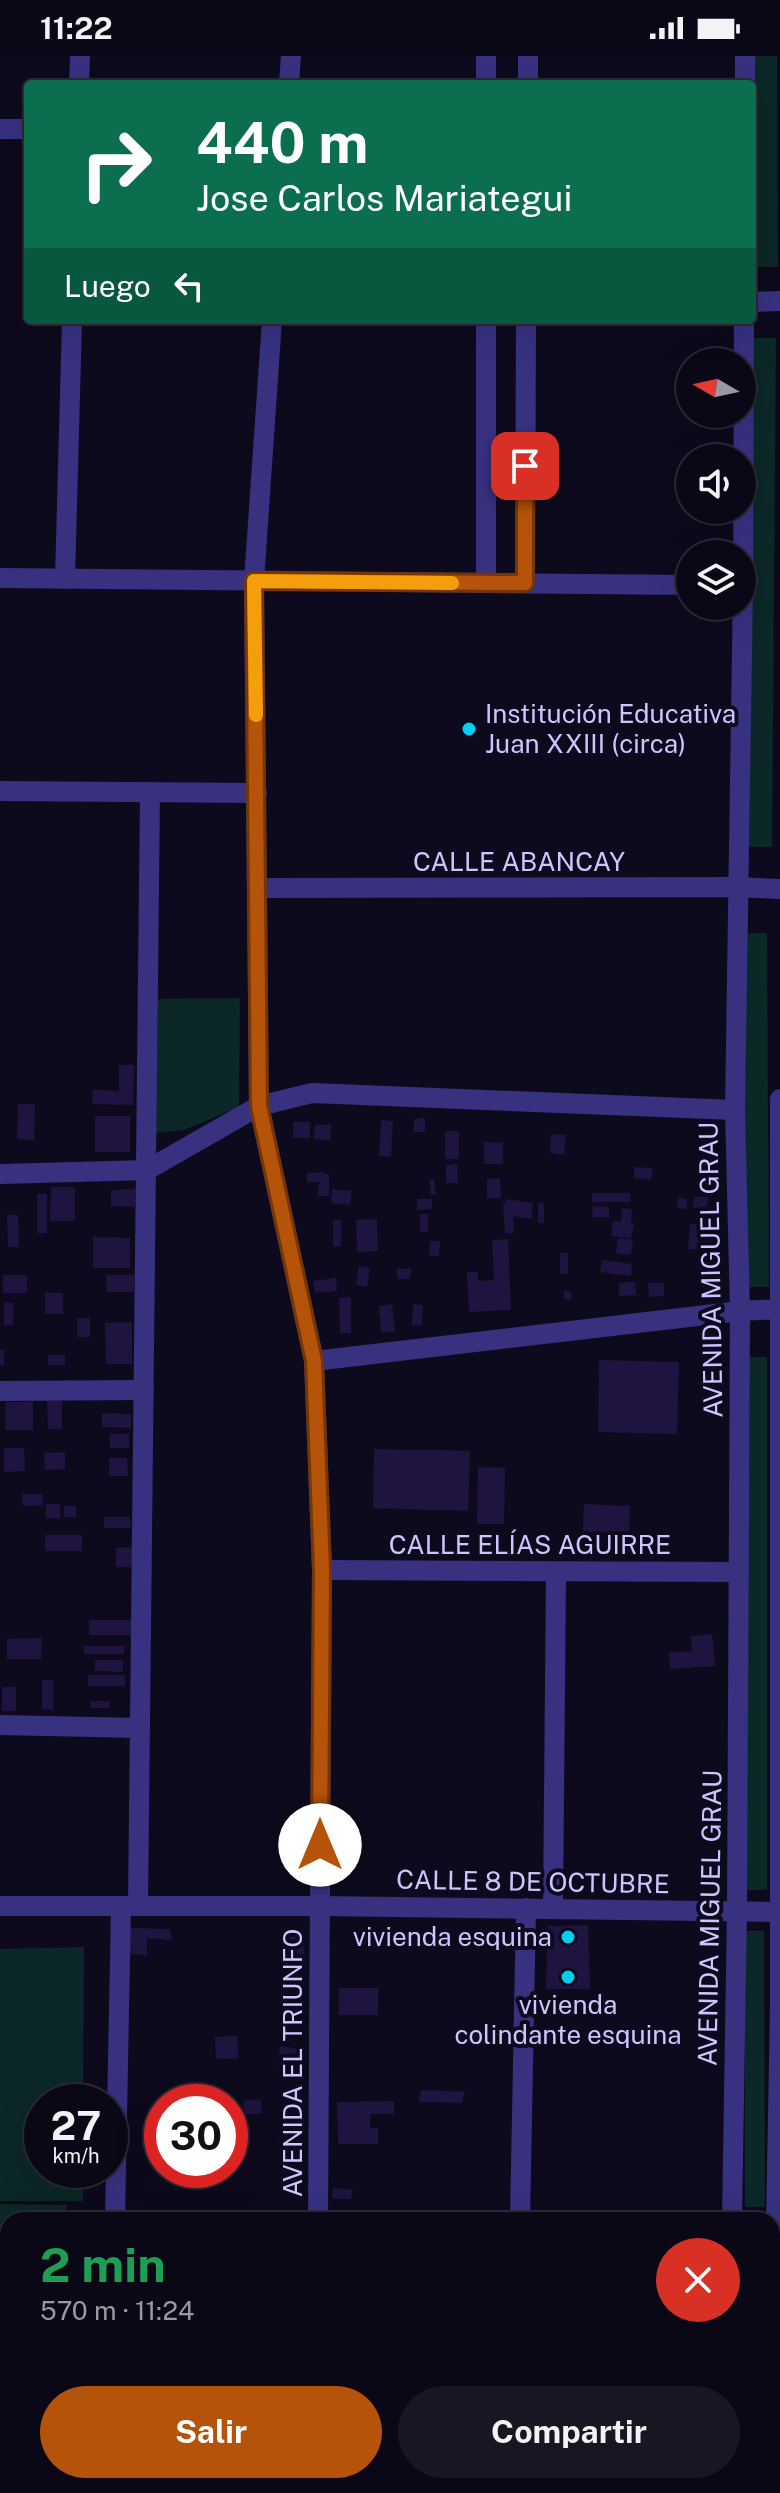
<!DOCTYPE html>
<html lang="es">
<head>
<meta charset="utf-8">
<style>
	body { margin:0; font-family:"Public Sans",sans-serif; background:#181623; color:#f1f3f6; height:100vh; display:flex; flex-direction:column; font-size:30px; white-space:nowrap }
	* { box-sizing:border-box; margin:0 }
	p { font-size:26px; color:#999aa1 }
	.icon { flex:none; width:44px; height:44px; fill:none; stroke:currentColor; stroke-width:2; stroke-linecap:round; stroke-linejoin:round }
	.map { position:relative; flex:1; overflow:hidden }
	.side { position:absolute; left:0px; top:2156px; width:780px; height:282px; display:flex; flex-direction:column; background:#0a0816; border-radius:24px 24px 0 0; box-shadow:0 8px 32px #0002,0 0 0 2px #2a2935 }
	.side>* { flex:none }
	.hud { position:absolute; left:24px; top:24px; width:732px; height:244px; border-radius:8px; box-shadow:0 8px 32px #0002,0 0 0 2px #2a2935; background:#0b6e4f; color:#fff; overflow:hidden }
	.needle { width:52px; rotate:279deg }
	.buttons { position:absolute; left:676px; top:292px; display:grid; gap:16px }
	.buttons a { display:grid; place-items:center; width:80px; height:80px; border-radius:50%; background:#0a0816; box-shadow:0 8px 32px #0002,0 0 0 2px #2a2935; font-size:40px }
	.speed { position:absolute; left:24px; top:2028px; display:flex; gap:16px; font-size:40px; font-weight:700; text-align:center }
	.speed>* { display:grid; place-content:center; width:104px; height:104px; border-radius:50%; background:#0a0816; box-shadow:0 8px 32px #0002,0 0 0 2px #2a2935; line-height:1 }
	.speed small { font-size:20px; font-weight:400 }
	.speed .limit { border:12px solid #d22; background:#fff; color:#111 }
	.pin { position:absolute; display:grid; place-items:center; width:68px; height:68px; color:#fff; margin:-34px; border-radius:16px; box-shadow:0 4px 12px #0006 }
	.me { position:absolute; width:88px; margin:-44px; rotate:0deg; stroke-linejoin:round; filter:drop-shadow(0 0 6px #0008) }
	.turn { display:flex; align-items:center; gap:28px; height:168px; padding:0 40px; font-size:36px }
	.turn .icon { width:104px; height:104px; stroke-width:2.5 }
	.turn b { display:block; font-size:56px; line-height:68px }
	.then { display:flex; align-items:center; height:76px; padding:0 40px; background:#0003; gap:16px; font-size:30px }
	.round { display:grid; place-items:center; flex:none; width:84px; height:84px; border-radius:42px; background:#181623 }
	.overview { display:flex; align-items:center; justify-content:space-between; height:136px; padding:0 40px }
	h1 { font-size:48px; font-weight:700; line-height:60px; color:#1e9e55 }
	.cta { display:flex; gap:16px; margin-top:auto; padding:16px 40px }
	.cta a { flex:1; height:92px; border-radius:48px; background:#b45309; color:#fff; font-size:32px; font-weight:700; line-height:92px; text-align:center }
	.cta a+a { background:#181623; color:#f1f3f6 }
	.status { display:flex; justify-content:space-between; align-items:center; height:56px; padding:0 40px; background:#0a0816; direction:ltr }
	.status svg { height:22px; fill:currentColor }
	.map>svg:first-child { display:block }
	.green { fill:#0c2727 }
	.building { fill:#1f143f }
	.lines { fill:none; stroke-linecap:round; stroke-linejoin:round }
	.minor { stroke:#373180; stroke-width:20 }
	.route-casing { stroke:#753606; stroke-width:20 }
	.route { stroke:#b45309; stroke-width:14 }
	.slow { stroke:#f59e0b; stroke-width:14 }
	.poi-dot { fill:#00cef0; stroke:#0e0a1d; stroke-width:3 }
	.labels { text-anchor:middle; stroke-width:8; stroke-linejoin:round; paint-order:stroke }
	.poi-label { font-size:26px; fill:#cec5ff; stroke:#0e0a1d; text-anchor:start }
	.street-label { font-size:26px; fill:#cec5ff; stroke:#0e0a1d }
</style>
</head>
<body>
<div class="status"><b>11:22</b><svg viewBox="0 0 49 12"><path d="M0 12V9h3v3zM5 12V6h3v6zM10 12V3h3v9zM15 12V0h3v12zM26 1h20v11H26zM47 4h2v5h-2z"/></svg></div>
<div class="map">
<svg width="780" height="2437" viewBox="0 0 780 2437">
	<rect width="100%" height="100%" fill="#0e0a1d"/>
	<g class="green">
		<polygon points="754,0 777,0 778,211 756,211"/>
		<polygon points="752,282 776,282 772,791 749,791"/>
		<polygon points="744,877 767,877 769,1231 746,1231"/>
		<polygon points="240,942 239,1051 184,1074 156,1077 157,943"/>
		<rect x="746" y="1301" width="21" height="533"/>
		<polygon points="745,1875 764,1875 765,2151 745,2151"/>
		<polygon points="84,1891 83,2046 42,2046 42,2114 83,2114 83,2145 0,2145 0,1893"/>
		<polygon points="0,2148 67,2149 63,2164 8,2164 8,2370 0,2401"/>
	</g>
	<g class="building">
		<polygon points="119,1009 134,1009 133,1049 92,1048 93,1034 119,1035"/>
		<polygon points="18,1048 35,1048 34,1084 17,1083"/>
		<rect x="95" y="1060" width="35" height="36"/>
		<polygon points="425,1062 425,1076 414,1076 414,1063"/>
		<polygon points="381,1064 393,1065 391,1101 379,1100"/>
		<rect x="293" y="1066" width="17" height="16"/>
		<polygon points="315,1069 331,1069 330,1084 314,1083"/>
		<rect x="445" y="1075" width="14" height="28"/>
		<polygon points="551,1078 566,1079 564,1098 550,1097"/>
		<polygon points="484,1086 503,1087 503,1108 484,1108"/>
		<polygon points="457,1108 458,1127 446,1127 446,1109"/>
		<polygon points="634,1111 653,1112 651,1124 634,1122"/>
		<polygon points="323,1116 323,1118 329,1118 329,1140 318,1140 319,1126 307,1126 307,1117"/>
		<polygon points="500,1122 501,1142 487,1142 487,1123"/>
		<polygon points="434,1123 436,1138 431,1139 429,1124"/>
		<polygon points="51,1131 75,1131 75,1165 50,1165"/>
		<polygon points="135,1133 135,1151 111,1150 111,1134"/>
		<polygon points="332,1133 352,1135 350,1149 331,1147"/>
		<rect x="592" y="1137" width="38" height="9"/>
		<rect x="37" y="1138" width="10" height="39"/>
		<polygon points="694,1141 708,1141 707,1152 693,1152"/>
		<polygon points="678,1142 687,1143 687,1153 677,1152"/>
		<polygon points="417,1143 432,1143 432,1153 417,1154"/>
		<polygon points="506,1143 533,1147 531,1163 513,1160 514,1177 505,1177 503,1147 506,1147"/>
		<rect x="538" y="1147" width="6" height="20"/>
		<polygon points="593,1150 609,1151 609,1161 592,1161"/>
		<polygon points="622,1152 632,1153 631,1167 634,1167 631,1182 611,1180 613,1165 621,1166"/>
		<rect x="420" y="1158" width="8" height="18"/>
		<polygon points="7,1159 18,1159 19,1191 8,1191"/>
		<polygon points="377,1163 378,1195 357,1196 356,1164"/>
		<polygon points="333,1164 341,1164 341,1190 333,1191"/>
		<polygon points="690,1168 717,1170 716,1194 688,1193"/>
		<polygon points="93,1181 130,1182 130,1212 93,1212"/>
		<polygon points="618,1182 633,1184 631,1199 616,1197"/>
		<polygon points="508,1183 511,1254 469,1256 467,1216 478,1216 478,1225 494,1224 492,1184"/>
		<polygon points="430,1185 440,1185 439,1200 429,1200"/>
		<rect x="560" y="1197" width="8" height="21"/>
		<polygon points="602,1204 632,1208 631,1220 600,1216"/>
		<polygon points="717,1206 718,1215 705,1216 704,1207"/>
		<polygon points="359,1210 370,1212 367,1231 356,1229"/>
		<polygon points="397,1213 411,1213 410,1223 397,1223"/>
		<rect x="3" y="1219" width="24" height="18"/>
		<polygon points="106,1219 134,1219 134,1236 107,1236"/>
		<polygon points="336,1222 337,1235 315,1237 313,1225"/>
		<polygon points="635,1226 636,1239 619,1240 619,1227"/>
		<polygon points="648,1227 664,1227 664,1240 649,1241"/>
		<rect x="564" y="1235" width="7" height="8"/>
		<rect x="45" y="1237" width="18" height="21"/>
		<polygon points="351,1241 351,1277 340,1277 339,1242"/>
		<rect x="4" y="1247" width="9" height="22"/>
		<polygon points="392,1248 395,1275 381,1277 379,1250"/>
		<polygon points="413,1248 423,1249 422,1269 412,1269"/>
		<rect x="77" y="1262" width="13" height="19"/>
		<polygon points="132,1266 132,1308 106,1308 105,1267"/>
		<rect x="0" y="1294" width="4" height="15"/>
		<rect x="48" y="1299" width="17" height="10"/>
		<polygon points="599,1304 679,1306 677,1378 598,1376"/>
		<polygon points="47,1345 62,1345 62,1373 48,1373"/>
		<polygon points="6,1346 33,1346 33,1374 5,1374"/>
		<polygon points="102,1357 131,1358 131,1372 102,1371"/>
		<rect x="110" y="1378" width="19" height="14"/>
		<polygon points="4,1392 24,1392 25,1415 4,1416"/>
		<polygon points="374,1393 470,1395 468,1455 373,1452"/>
		<polygon points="65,1396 65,1413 45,1414 44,1397"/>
		<polygon points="109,1402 127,1402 128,1420 109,1420"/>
		<polygon points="478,1411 505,1412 504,1468 477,1468"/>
		<polygon points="22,1438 42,1438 43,1449 23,1450"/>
		<polygon points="46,1448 60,1448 60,1463 46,1462"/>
		<polygon points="584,1448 630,1450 629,1477 583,1476"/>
		<rect x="64" y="1450" width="12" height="11"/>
		<polygon points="104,1461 130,1461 131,1472 104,1472"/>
		<rect x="45" y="1479" width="37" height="16"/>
		<polygon points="132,1491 132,1511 116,1511 116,1492"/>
		<rect x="89" y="1564" width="45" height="15"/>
		<polygon points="712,1578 715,1610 670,1613 669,1597 692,1595 691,1580"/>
		<polygon points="42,1582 41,1603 7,1603 7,1583"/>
		<rect x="84" y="1590" width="40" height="8"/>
		<polygon points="95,1604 123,1604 123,1616 95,1615"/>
		<rect x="88" y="1619" width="37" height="11"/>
		<polygon points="42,1624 53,1624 53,1654 42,1653"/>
		<rect x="2" y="1631" width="14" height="24"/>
		<rect x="90" y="1645" width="20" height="7"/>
		<polygon points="588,1869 590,1933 546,1933 548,1870"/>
		<polygon points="130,1872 170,1873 172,1884 147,1882 147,1899 129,1898"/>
		<polygon points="303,1879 305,1908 283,1909 281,1881"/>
		<rect x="339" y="1932" width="39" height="27"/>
		<polygon points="237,1980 238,2002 216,2003 215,1981"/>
		<polygon points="280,1990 298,1993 296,2010 278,2011"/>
		<polygon points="421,2034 465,2036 462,2047 419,2046"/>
		<polygon points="261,2043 262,2057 244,2059 243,2045"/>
		<polygon points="394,2045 394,2058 370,2058 370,2072 378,2072 378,2088 338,2088 337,2046"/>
		<polygon points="333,2132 353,2134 351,2143 332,2143"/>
		<polygon points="0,2233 8,2236 8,2317 1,2341"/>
	</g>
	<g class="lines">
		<g class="minor">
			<polyline points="79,28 80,0"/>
			<polyline points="289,28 291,0"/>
			<polyline points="486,28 486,0"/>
			<polyline points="528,28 528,0"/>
			<polyline points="745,28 745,0"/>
			<polyline points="0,73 28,73"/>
			<polyline points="752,246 780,245"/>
			<polyline points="272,264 254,525 259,1050 314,1305 322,1514 318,2164"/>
			<polyline points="486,264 486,527"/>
			<polyline points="0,522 690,529"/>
			<polyline points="65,523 72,264"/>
			<polyline points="525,527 526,264"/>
			<polyline points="0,735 257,737"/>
			<polyline points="258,832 738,831 780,833"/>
			<polyline points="0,1118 147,1114 259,1050 312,1037 735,1054"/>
			<polyline points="314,1305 740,1255 780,1253"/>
			<polyline points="0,1335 144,1334"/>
			<polyline points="322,1514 739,1516"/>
			<polyline points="0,1669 140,1672"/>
			<polyline points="0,1850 319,1850 778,1856"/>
			<polyline points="138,1850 150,736"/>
			<polyline points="553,1852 556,1516"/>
			<polyline points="76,2164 96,2164"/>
			<polyline points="115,2164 121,1850"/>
			<polyline points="520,2164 526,1852"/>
			<polyline points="732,2164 737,1854 740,1255 735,1054 743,529 744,264"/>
			<polyline points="772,2386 780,1951 780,1043"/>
			<polyline points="0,2411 8,2380"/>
			<polyline points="316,2437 316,2430"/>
			<polyline points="516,2437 516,2430"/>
			<polyline points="729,2437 729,2430"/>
			<polyline points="771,2437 771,2430"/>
		</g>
	</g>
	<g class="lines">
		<g class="route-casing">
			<polyline id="route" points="320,1789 322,1514 314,1305 259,1050 254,525 525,527 525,410"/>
		</g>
		<use href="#route" class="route"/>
		<polyline class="slow" points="256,659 254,525 452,527"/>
	</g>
	<g class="poi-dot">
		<circle cx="469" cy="673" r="8"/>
		<circle cx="568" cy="1881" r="8"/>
		<circle cx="568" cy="1921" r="8"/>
	</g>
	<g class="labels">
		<g class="poi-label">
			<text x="485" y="667">Institución Educativa<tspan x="485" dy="30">Juan XXIII (circa)</tspan></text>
			<text x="552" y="1890" text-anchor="end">vivienda esquina</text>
			<text x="568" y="1958" text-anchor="middle">vivienda<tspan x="568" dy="30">colindante esquina</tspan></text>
		</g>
		<g class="street-label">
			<text x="519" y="815">CALLE ABANCAY</text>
			<text transform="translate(711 1214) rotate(-91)" y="9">AVENIDA MIGUEL GRAU</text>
			<text x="530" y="1498">CALLE ELÍAS AGUIRRE</text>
			<text transform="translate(533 1826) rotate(1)" y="9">CALLE 8 DE OCTUBRE</text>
			<text transform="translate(710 1862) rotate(-89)" y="9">AVENIDA MIGUEL GRAU</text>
			<text transform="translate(293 2007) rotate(-90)" y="9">AVENIDA EL TRIUNFO</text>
		</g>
	</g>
</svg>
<div class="buttons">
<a><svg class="needle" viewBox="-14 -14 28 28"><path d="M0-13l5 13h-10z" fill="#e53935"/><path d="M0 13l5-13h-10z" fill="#999aa1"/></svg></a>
<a><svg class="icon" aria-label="sound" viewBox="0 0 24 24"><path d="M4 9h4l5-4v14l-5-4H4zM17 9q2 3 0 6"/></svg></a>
<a><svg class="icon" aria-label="layers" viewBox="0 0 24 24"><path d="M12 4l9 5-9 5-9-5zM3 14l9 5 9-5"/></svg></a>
</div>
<div class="speed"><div>27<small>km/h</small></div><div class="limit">30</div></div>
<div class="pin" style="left:525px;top:410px;background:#d93025"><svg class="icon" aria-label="arrive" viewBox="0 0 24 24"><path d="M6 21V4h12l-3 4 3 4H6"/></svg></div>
<svg class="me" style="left:320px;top:1789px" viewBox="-20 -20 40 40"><circle r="19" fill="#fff"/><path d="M0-13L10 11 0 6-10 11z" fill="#b45309"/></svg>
<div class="hud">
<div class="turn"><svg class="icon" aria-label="right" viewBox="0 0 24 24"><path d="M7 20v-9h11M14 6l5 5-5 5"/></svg><div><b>440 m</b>Jose Carlos Mariategui</div></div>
<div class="then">Luego<svg class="icon" aria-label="left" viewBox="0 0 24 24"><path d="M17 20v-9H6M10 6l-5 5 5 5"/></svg></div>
</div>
<section class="side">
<div class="overview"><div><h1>2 min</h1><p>570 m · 11:24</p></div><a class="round" style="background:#d93025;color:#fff"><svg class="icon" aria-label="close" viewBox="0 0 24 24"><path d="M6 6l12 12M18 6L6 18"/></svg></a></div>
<div class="cta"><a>Salir</a><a>Compartir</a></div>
</section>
</div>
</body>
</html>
